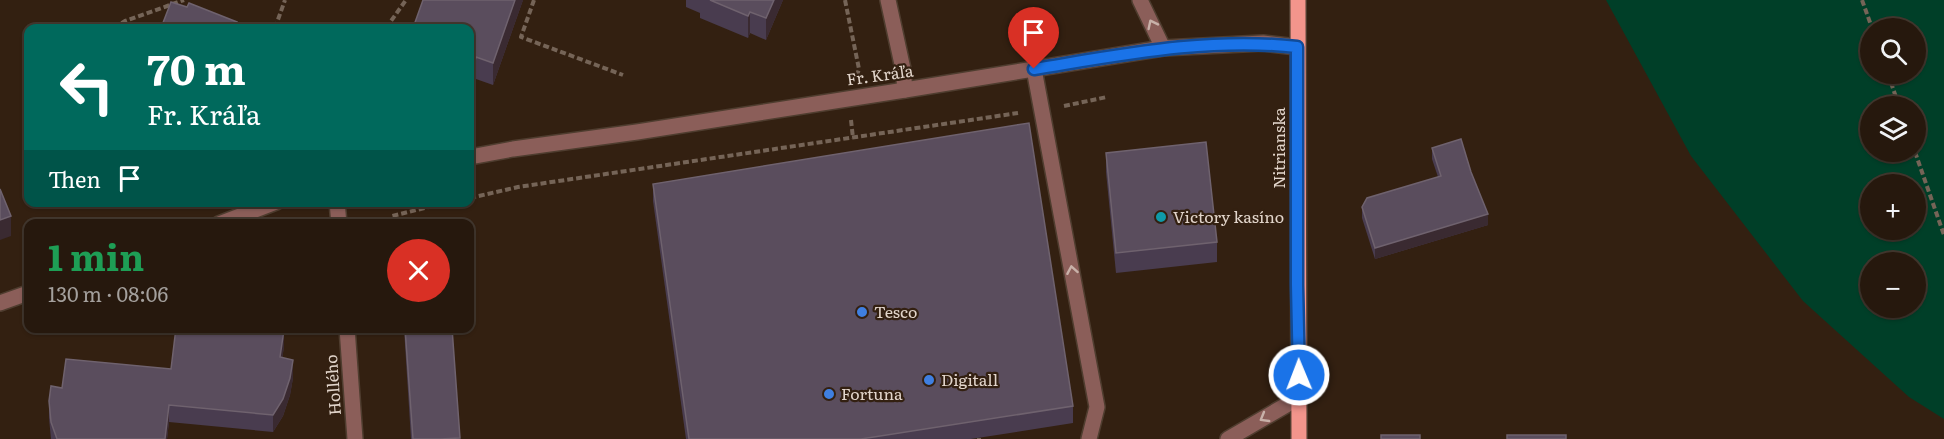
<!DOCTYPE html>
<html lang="en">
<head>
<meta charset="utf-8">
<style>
	body { margin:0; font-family:Literata,serif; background:#32251b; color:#f1f3f6; height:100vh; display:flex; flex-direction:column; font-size:22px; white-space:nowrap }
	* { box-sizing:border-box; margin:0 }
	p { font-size:20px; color:#a4a09d }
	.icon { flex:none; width:33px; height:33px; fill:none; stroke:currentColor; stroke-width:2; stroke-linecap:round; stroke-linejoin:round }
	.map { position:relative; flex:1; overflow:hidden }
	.panel { position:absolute; left:24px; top:219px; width:450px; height:114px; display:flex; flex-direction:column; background:#26180d; border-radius:12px; box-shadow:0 2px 4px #0004,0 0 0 2px #42372e }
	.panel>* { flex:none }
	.guide { position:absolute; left:24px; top:24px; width:450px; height:183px; border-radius:12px; box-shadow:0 2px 4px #0004,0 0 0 2px #42372e; background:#00695c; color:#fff; overflow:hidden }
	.fabs { position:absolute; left:1860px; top:18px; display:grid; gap:12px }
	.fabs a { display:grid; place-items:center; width:66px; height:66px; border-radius:50%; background:#26180d; box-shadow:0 2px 4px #0004,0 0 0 2px #42372e; font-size:30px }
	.pin { position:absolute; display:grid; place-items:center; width:51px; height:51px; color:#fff; margin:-62px -26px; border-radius:50% 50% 50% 0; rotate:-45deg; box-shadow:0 0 6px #0007 }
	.pin .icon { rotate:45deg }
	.me { position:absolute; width:66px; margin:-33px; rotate:359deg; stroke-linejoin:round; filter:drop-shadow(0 0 4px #0008) }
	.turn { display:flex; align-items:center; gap:21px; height:126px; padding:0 24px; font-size:27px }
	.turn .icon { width:78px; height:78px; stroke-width:2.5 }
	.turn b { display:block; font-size:42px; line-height:51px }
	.then { display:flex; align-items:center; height:57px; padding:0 24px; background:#0003; gap:12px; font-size:22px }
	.round { display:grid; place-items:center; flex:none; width:63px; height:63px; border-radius:32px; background:#32251b }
	.overview { display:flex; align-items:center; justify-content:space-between; height:102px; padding:0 24px }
	h1 { font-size:36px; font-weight:700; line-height:45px; color:#1e9e55 }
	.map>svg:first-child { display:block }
	.green { fill:#003f28; fill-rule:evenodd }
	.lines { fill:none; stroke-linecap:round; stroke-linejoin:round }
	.minor-casing { stroke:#4f3d2f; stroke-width:18 }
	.major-casing { stroke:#4f3d2f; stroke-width:18 }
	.path { stroke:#756457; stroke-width:4; stroke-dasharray:6 3; stroke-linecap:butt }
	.minor { stroke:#8b5e59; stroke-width:15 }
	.major { stroke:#f3958c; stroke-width:15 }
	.wall { fill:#493c4f }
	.shaded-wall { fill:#3a2a31 }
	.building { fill:#5a4d5d; stroke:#6f626e; stroke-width:1.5 }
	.oneway { stroke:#c8b1a9 }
	.route-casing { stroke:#114b97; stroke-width:15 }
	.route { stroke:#1a73e8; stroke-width:10 }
	.culture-dot { fill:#0f9aa8; stroke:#332011; stroke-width:2 }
	.shop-dot { fill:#3f7fe0; stroke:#332011; stroke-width:2 }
	.labels { text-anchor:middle; stroke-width:4.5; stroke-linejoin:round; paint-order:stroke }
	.street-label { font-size:16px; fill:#e2d5cb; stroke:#332011 }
	.poi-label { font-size:16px; fill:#e2d5cb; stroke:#332011; text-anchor:start }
</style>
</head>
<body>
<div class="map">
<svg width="1944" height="439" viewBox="0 0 1944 439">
	<rect width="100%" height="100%" fill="#332011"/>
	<path class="green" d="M1606,0H1944V419L1909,397L1803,301L1691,156ZM1870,28H1916V74H1870ZM1870,106H1916V152H1870ZM1870,184H1916V230H1870ZM1870,262H1916V308H1870Z"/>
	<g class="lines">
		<g class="minor-casing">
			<g id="minor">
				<polyline points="888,0 903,69 905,90"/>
				<polyline points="1140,0 1163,48"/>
				<polyline points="1034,69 1097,407 1089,439"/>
				<polyline points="470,157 513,149 637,132 905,90 1163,48 1263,43 1297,47"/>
				<polyline points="337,202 339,224"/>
				<polyline points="219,224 276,202"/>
				<polyline points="0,303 28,293"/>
				<polyline points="347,328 355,439"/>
				<polyline points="1228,439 1300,397"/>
			</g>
		</g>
		<g class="major-casing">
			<polyline id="major" points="1298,0 1299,439"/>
		</g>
		<g class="path">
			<polyline points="534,0 521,37 623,75"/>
			<polyline points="845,0 859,69 857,75"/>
			<polyline points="1862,0 1872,28"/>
			<polyline points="114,28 125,21 184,0"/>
			<polyline points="275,28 285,0"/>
			<polyline points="386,28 406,0"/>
			<polyline points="1888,74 1899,106"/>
			<polyline points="1064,106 1107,97"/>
			<polyline points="851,120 853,138"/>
			<polyline points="1915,152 1944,235"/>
			<polyline points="470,198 518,187 1018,113"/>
			<polyline points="389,224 392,216 449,202"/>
			<polyline points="979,438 979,439"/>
		</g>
		<use href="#minor" class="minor"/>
		<use href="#major" class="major"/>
	</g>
	<g class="wall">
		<polygon points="523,0 493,85 476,79 475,83 470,81 470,28"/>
		<polygon points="686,0 783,0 766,40 750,33 748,38 700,18 700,13 686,7"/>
		<polygon points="1432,148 1488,225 1375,259 1362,218 1362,207 1438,177 1432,159"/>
		<polygon points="1106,153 1217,242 1217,262 1116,273 1106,172"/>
		<polygon points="653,184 1073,406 1073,423 971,439 686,439 653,201"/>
		<polygon points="404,328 452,328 460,439 411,439"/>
		<polygon points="284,347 282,358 293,378 290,395 283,416 273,432 169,422 167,439 51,439 49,418 49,401 62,388 171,369"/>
	</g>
	<g class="shaded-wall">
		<polygon points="515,0 523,0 493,85 493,63"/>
		<polygon points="774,0 783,0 766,40 766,18"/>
		<polygon points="750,12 750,33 748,38 748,16"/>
		<polygon points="476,57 476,79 475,83 475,61"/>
		<polygon points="1488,214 1488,225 1375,259 1375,248"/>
		<polygon points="11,216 11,236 0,240 0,220"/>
		<polygon points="284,330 284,347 280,375 280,357"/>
		<polygon points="293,360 293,378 290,395 283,416 273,432 273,415"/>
		<polygon points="169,405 169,422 167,439 165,439"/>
	</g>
	<g class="building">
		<polygon points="423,0 515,0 493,63 476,57 475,61 470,59 470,28 413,28"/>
		<polygon points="710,0 774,0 766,18 750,12 748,16"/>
		<polygon points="171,2 187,7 189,3 237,22 235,26 241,28 161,28"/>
		<polygon points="1029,123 1073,406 861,439 689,439 653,184"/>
		<polygon points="1461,139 1471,172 1488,214 1375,248 1362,207 1367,198 1441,176 1432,148"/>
		<polygon points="1206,142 1217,242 1116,253 1106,153"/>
		<polygon points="0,189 11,216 0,220"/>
		<polygon points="176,328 268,328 284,330 280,357 293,360 290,378 283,399 273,415 169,405 165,439 57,439 51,422 49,401 51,386 62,388 66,359 171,369"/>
		<polygon points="405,328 452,328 460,438 440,439 413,439"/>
		<rect x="1381" y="435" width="39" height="4"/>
		<rect x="1507" y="435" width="59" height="4"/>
	</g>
	<defs><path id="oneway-chevron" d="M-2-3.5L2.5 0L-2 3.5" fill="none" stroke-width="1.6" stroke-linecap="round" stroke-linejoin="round" transform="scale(1.5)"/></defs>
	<g class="oneway">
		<use href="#oneway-chevron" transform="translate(1152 24) rotate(-116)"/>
		<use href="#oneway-chevron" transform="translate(1072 270) rotate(-100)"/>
		<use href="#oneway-chevron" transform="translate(1264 418) rotate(150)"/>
	</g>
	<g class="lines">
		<g class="route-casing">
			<path id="route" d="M1034,69C1121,55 1209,37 1297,47V285L1299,375"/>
		</g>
		<use href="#route" class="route"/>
	</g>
	<circle class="culture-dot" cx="1161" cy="217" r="6"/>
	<g class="shop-dot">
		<circle cx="862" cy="312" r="6"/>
		<circle cx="929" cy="380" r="6"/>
		<circle cx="829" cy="394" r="6"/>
	</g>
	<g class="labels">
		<g class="street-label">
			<text transform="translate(880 75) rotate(-8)" y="6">Fr. Kráľa</text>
			<text transform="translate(1279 148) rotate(-90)" y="6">Nitrianska</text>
			<text transform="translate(333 385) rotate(-94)" y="6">Hollého</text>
		</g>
		<g class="poi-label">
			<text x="1173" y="223">Victory kasíno</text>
			<text x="874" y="318">Tesco</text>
			<text x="941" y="386">Digitall</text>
			<text x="841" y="400">Fortuna</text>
		</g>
	</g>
</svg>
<div class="fabs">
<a><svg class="icon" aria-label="search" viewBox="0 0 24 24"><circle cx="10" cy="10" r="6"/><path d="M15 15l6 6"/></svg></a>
<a><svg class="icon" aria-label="layers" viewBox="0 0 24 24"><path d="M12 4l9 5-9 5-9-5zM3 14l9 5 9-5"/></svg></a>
<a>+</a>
<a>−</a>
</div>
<div class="pin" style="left:1034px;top:69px;background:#d93025"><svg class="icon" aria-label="arrive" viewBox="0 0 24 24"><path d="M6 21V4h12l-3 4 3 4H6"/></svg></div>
<svg class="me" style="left:1299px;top:375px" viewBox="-20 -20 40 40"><circle r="17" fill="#1a73e8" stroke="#fff" stroke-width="3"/><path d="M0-11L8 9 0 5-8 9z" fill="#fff"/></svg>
<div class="guide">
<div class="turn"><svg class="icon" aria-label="left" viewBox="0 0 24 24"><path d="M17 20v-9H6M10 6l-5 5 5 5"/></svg><div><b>70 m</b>Fr. Kráľa</div></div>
<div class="then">Then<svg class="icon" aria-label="arrive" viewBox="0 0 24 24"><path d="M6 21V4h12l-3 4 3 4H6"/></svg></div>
</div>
<section class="panel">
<div class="overview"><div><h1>1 min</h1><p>130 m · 08:06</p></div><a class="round" style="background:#d93025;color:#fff"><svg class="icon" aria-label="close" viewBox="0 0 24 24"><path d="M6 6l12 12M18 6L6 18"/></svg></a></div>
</section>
</div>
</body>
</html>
